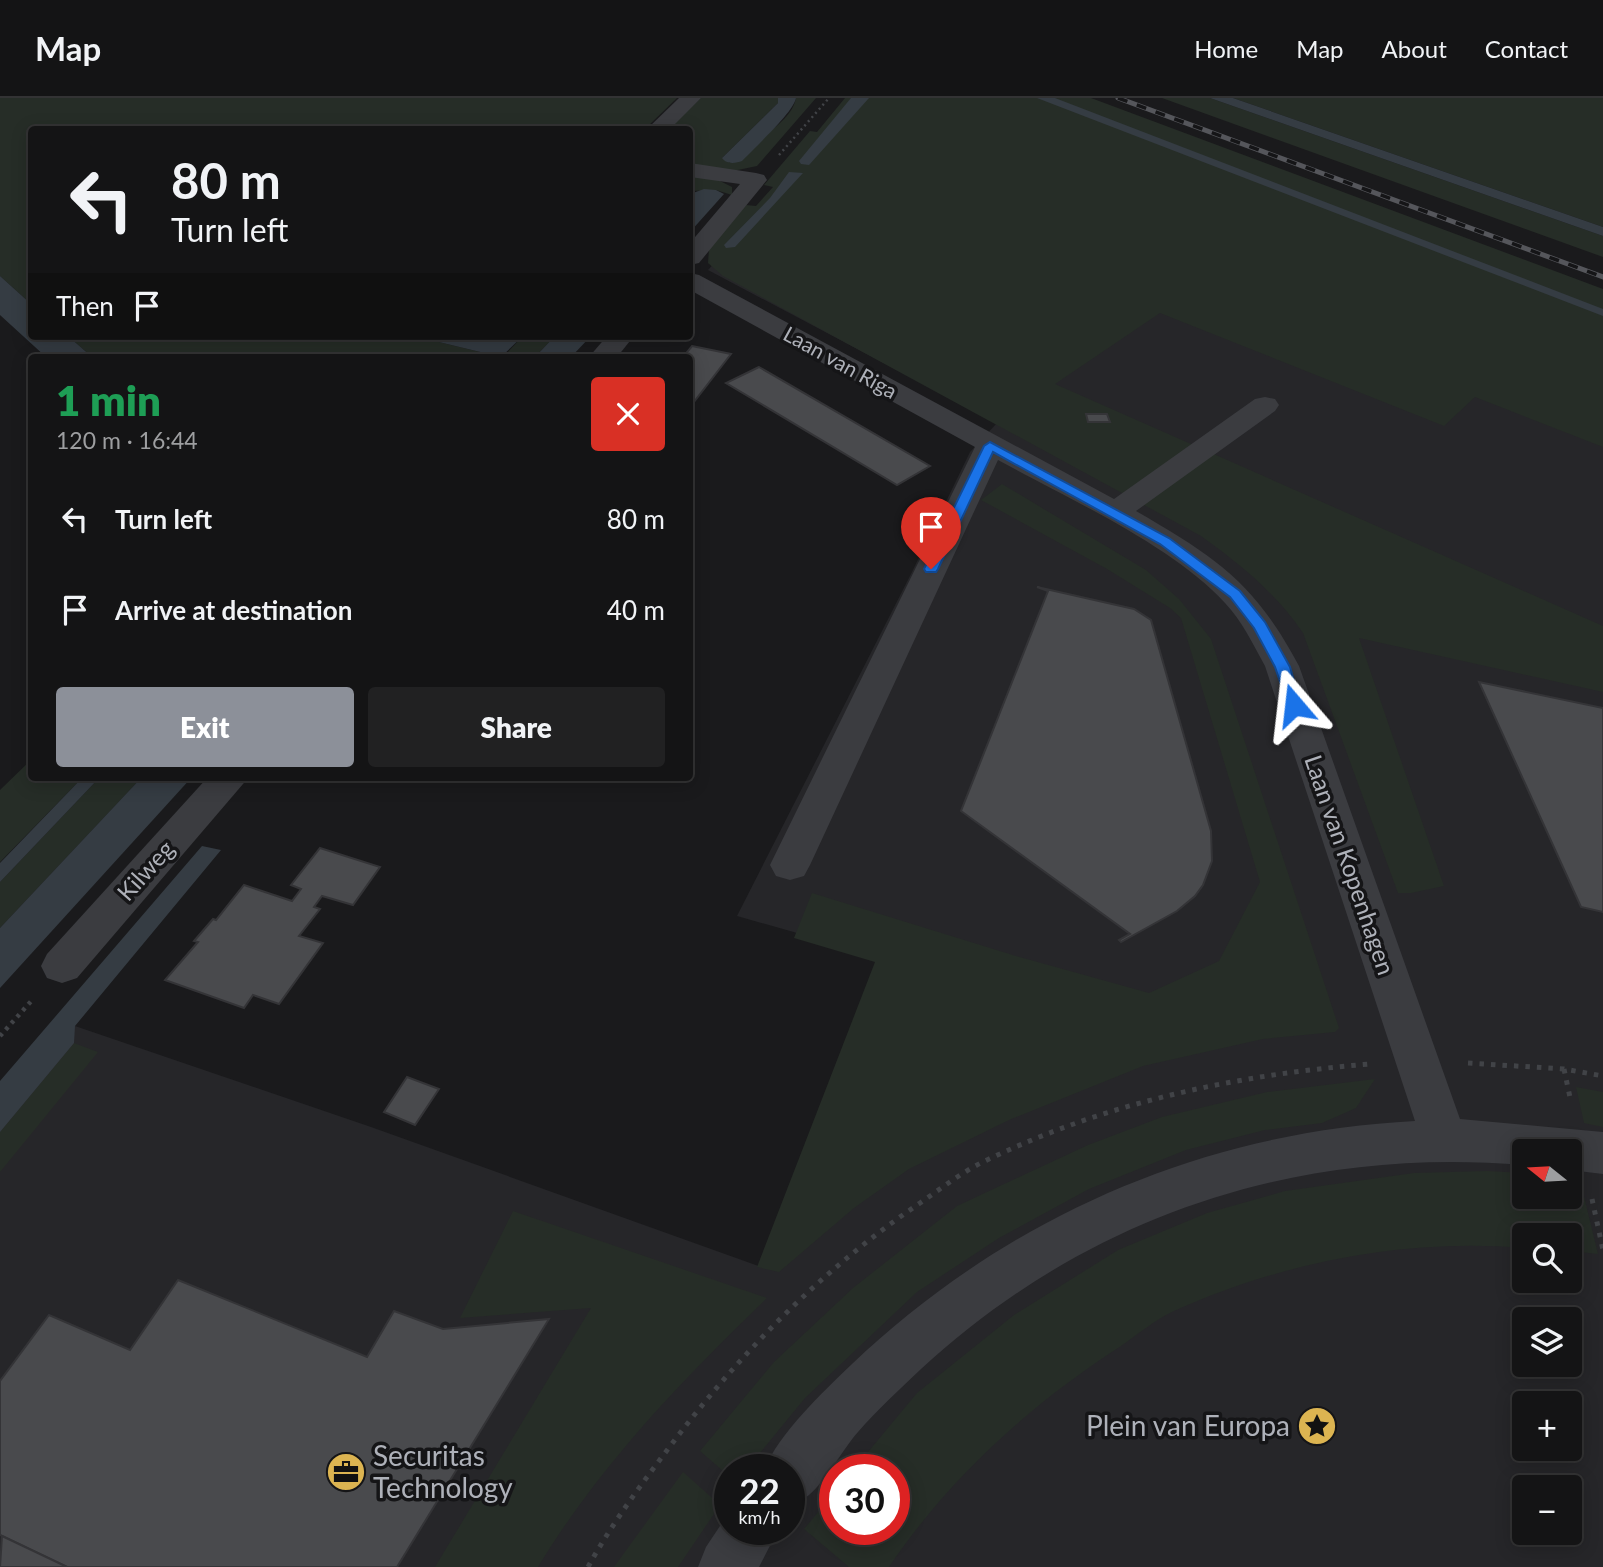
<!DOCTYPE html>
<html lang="en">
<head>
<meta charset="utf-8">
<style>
	body { margin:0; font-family:Lato,sans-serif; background:#212122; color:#f1f3f6; height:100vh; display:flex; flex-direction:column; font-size:26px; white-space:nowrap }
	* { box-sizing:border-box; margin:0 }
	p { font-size:23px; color:#9d9ea0 }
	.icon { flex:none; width:38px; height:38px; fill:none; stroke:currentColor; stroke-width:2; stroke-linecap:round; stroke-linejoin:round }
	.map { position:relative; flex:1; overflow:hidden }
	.side { position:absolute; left:28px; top:256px; width:665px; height:427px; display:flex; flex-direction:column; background:#141415; border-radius:7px; box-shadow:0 4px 18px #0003,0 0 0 2px #333334 }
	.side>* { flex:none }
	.top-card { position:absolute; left:28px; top:28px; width:665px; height:214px; border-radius:7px; box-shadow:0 4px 18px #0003,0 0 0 2px #333334; background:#141415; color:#f1f3f6; overflow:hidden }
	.needle { width:46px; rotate:288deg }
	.controls { position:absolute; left:1512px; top:1041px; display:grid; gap:14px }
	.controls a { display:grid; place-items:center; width:70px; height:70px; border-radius:7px; background:#141415; box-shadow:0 4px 18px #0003,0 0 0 2px #333334; font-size:35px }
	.speed { position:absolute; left:714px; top:1356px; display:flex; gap:14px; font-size:35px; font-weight:700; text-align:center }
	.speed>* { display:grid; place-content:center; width:91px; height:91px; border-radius:50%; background:#141415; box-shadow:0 4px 18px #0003,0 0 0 2px #333334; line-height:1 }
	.speed small { font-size:18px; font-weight:400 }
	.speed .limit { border:10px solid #d22; background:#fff; color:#111 }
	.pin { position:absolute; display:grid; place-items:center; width:60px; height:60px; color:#fff; margin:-72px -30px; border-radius:50% 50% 50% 0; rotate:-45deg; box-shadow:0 0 7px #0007 }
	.pin .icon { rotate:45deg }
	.me { position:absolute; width:77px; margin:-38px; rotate:343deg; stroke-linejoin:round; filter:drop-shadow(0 0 5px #0008) }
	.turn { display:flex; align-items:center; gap:24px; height:147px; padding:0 28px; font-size:32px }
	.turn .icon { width:91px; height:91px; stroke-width:2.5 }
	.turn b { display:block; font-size:49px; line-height:60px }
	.then { display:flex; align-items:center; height:66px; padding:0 28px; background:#0003; gap:14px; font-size:26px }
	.round { display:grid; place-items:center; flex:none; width:74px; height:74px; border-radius:7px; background:#212122 }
	.head { display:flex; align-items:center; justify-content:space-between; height:119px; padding:0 28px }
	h1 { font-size:42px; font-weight:800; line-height:52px; color:#1e9e55 }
	.button { display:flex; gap:14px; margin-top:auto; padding:14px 28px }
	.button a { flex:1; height:80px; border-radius:7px; background:#8c9099; color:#fff; font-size:28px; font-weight:800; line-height:80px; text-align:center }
	.button a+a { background:#212122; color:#f1f3f6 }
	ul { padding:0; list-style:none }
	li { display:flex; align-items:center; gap:21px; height:91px; padding:0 28px }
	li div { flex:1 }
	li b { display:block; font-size:26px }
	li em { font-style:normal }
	header { display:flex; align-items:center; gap:42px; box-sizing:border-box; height:98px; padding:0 35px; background:#141415; border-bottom:2px solid #333334 }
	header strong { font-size:33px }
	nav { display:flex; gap:38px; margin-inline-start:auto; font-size:24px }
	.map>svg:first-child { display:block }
	.built { fill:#262629; fill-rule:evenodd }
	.green { fill:#262d27 }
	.water { fill:#353c43 }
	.building { fill:#494a4d; stroke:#343437; stroke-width:2 }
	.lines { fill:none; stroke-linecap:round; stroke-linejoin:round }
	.path-far2 { stroke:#414347; stroke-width:2.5; stroke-dasharray:2 3.5; stroke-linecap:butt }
	.path-far1 { stroke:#414347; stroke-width:4.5; stroke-dasharray:3.5 5; stroke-linecap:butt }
	.path { stroke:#414347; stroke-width:5; stroke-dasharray:4.5 7; stroke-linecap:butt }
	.minor { fill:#3b3c40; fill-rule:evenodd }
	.rail-casing { stroke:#55565b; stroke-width:5 }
	.rail { stroke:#151517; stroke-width:3.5; stroke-dasharray:10; stroke-linecap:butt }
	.route { fill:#1a73e8; stroke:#114b97; stroke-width:2 }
	.labels { text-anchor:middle; stroke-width:7; stroke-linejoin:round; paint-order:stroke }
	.far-street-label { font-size:21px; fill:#aeb1b9; stroke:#151517 }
	.street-label { font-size:24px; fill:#aeb1b9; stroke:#151517 }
	.near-poi-label { font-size:28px; fill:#aeb1b9; stroke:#151517; text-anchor:end }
</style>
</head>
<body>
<header>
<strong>Map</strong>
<nav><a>Home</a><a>Map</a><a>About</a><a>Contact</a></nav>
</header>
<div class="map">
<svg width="1603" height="1469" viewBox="0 0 1603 1469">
	<rect width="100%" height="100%" fill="#1a1a1c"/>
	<path class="built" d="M869,0L1603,218V1469H0V1017L75,928L371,1029L764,1170L878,858L737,818L912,474L970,354L997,325L708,172ZM1524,1054H1570V1099H1524ZM1524,1138H1570V1183H1524ZM1524,1222H1570V1267H1524ZM1524,1306H1570V1351H1524ZM730,1372H789V1432H730ZM835,1372H894V1432H835ZM1524,1390H1570V1435H1524Z"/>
	<g class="green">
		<polygon points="0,0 677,0 644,32 32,32 31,206 0,178"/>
		<path d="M701,0H778V5L722,60C745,48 791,28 796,0H816L757,68L733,73L692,67L695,64L690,63V32H667Z"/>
		<path d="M845,0H1091L1603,191V349L1475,299L1444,328L1160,215L1055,286L1603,528V594L1359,540L1444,788L1411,795H1398L1303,535C1276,495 1240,466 1201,438L723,178L708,165L709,151L746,107L756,108L773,89L764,87L810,33L817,34Z"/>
		<polygon points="1162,0 1210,0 1603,138 1603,159"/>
		<polygon points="1233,0 1603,0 1603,129"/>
		<polygon points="690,77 718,82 732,89 732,97 716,92 692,93 690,96"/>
		<polygon points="68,238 414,238 501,259 92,259"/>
		<polygon points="523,238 555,238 535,259 503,259"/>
		<polygon points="1002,386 1146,472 1179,501 1211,541 1339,930 1335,934 1263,941 1143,968 1009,1022 909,1071 854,1110 779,1174 757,1169 875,864 794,840 812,795 1016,858 1149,895 1219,863 1260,784 1181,520 1170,510 1107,471 981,402"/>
		<polygon points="31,662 32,679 83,679 0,764 0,692"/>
		<polygon points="100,679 142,679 0,830 0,784"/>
		<polygon points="74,945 98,954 0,1074 0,1034"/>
		<polygon points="1375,981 1356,1010 1322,1025 1265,1032 1186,1052 1089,1091 999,1140 917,1194 805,1300 746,1372 730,1372 730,1379 700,1353 774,1264 853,1190 957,1108 1088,1047 1162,1019 1267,994"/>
		<polygon points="1576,989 1603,994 1603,1029 1584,1025"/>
		<path d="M1486,1073L1524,1075V1099H1570V1080L1580,1082L1598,1156L1570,1153V1138H1524V1150C1405,1140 1283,1164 1174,1213C1155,1222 1138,1236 1121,1248C1031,1306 949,1380 889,1469H849L804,1431L835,1394V1432H894V1372H853L917,1295L1014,1217L1118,1152L1207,1115L1285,1093L1414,1075Z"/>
		<path d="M513,1113L767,1200C682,1282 600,1367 538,1469H435L591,1210L460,1220Z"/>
		<polygon points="683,1374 720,1407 678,1469 614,1469"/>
	</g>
	<g class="water">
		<path d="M778,0H796C793,15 755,49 742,63C736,65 727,67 722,60L778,5Z"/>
		<polygon points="851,0 869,0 809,67 801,66 799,63"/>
		<polygon points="1037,0 1055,0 1603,211 1603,218"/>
		<polygon points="1210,0 1233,0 1603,129 1603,138"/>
		<polygon points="789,74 803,75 735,149 726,150 724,147 770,100"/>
		<polygon points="704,91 716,92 724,96 690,134 690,96"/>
		<polygon points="0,178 31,206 32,238 68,238 92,259 46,259 0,217"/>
		<polygon points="414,238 523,238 501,259"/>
		<polygon points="555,238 591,238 571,259 535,259"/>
		<polygon points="83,679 100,679 0,784 0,765"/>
		<polygon points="142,679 192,679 0,890 0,830"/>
		<polygon points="202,748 221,752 75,928 74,945 0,1034 0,983"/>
	</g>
	<g class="building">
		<polygon points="692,248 731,256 690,309 690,259 683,259"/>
		<polygon points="759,269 930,368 897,387 726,285"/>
		<polygon points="1086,316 1107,316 1110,324 1088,324"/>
		<polygon points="1037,489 1134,511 1151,522 1211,733 1212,763 1203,787 1195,798 1177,813 1121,844 1119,842 1130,836 961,713 1048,493"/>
		<polygon points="1479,584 1603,610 1603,814 1581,809"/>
		<polygon points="320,750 380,769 353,807 322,798 314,809 320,811 299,838 323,845 279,906 253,897 244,910 165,882 198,844 194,843 213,821 216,822 244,787 292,803 301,791 291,787"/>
		<polygon points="407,979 439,991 415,1027 384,1014"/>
		<polygon points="178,1182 367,1259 394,1213 443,1231 549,1221 397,1469 67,1469 0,1437 0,1283 49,1217 130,1252"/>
		<polygon points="2,1438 67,1469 0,1469"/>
	</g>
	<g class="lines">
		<polyline class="path-far2" points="779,57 829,0"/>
		<polyline class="path-far1" points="0,938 34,900"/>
		<g class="path">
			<polyline points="1468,965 1564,971 1603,978"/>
			<polyline points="1564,971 1571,1004"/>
			<polyline points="1592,1101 1603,1152"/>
			<path d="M588,1469C610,1429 637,1392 665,1355C737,1258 820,1173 920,1105C942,1090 963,1073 987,1062C1108,1004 1236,977 1369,966"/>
		</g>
		<g class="minor">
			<polygon points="679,0 701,0 669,32 646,32"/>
			<polygon points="690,65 756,75 764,77 767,82 699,165 690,167 690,145 740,86 690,79"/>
			<path d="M690,175L699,177L1114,401L1255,301L1265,299L1275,301L1279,307L1275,313L1136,413C1217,460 1254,484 1299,568L1460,1021L1603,1034V1076L1570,1072V1054H1524V1067C1299,1048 1088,1117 921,1271C900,1291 877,1312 858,1334C843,1351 825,1384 809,1397C804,1401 795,1403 789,1405V1372H764C780,1334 822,1295 852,1266C1007,1119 1201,1034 1415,1023L1265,568C1253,546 1242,523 1225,505C1172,447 1067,400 998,362L810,767L804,778L790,782L776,778L770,767L975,349L690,192Z"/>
			<polygon points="607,238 634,238 617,259 589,259"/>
			<polygon points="208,679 249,679 77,880 62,885 47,880 41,868 47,856"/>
			<polygon points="730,1413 730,1432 778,1432 759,1469 698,1469 706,1449"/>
		</g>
		<g class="rail-casing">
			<polyline id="rail" points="1118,0 1603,179"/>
		</g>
		<use href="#rail" class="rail"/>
	</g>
	<polygon class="route" points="990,344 1169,440 1240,493 1265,524 1290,569 1301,607 1299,610 1289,610 1275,569 1254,530 1230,499 1160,446 993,354 938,471 936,474 926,474 924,471 984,348"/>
	<defs>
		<g id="sight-disc" transform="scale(2.0125)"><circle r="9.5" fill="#dcb451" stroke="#151517"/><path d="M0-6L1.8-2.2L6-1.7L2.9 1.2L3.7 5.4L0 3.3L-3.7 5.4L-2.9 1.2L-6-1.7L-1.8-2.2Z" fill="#111"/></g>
		<g id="office-disc" transform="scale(2.0125)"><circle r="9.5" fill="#dcb451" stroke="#151517"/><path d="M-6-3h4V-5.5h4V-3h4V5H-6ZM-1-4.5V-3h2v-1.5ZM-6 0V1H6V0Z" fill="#111"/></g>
	</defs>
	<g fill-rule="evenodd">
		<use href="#sight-disc" x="1317" y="1328"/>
		<use href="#office-disc" x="346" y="1374"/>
	</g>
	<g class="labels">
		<g class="far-street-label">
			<text transform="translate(840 265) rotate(29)" y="7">Laan van Riga</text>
		</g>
		<g class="street-label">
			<text transform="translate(1349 767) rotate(71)" y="8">Laan van Kopenhagen</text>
			<text transform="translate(146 773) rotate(-48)" y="8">Kilweg</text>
		</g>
		<g class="near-poi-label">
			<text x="1290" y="1338">Plein van Europa</text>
			<text x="373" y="1368" text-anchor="start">Securitas<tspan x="373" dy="32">Technology</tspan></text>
		</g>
	</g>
</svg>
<div class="controls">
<a><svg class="needle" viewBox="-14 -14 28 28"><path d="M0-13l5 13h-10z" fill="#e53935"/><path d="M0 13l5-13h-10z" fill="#9d9ea0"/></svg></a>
<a><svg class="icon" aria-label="search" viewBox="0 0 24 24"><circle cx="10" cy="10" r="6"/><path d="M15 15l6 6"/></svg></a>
<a><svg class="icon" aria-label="layers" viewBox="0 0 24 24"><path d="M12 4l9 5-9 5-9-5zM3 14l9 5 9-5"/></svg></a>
<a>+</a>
<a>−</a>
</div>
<div class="speed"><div>22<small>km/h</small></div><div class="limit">30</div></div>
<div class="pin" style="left:931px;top:471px;background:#d93025"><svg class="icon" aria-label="arrive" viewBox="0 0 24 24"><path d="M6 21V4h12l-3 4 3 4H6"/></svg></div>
<svg class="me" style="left:1294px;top:607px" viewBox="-20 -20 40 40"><path d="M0-17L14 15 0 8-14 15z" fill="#1a73e8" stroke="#fff" stroke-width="4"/></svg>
<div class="top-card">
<div class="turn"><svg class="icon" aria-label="left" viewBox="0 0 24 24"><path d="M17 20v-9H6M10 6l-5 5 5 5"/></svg><div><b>80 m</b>Turn left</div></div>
<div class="then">Then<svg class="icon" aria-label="arrive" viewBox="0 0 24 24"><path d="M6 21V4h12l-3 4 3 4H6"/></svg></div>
</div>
<section class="side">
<div class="head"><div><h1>1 min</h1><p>120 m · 16:44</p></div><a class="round" style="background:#d93025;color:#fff"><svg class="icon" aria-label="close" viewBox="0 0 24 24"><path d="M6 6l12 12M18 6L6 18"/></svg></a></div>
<ul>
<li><svg class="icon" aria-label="left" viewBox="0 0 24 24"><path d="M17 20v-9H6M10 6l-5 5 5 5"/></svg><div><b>Turn left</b></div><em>80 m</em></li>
<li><svg class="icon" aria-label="arrive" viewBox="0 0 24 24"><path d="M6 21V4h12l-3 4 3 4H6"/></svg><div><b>Arrive at destination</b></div><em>40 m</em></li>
</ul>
<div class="button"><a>Exit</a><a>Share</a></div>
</section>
</div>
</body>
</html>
